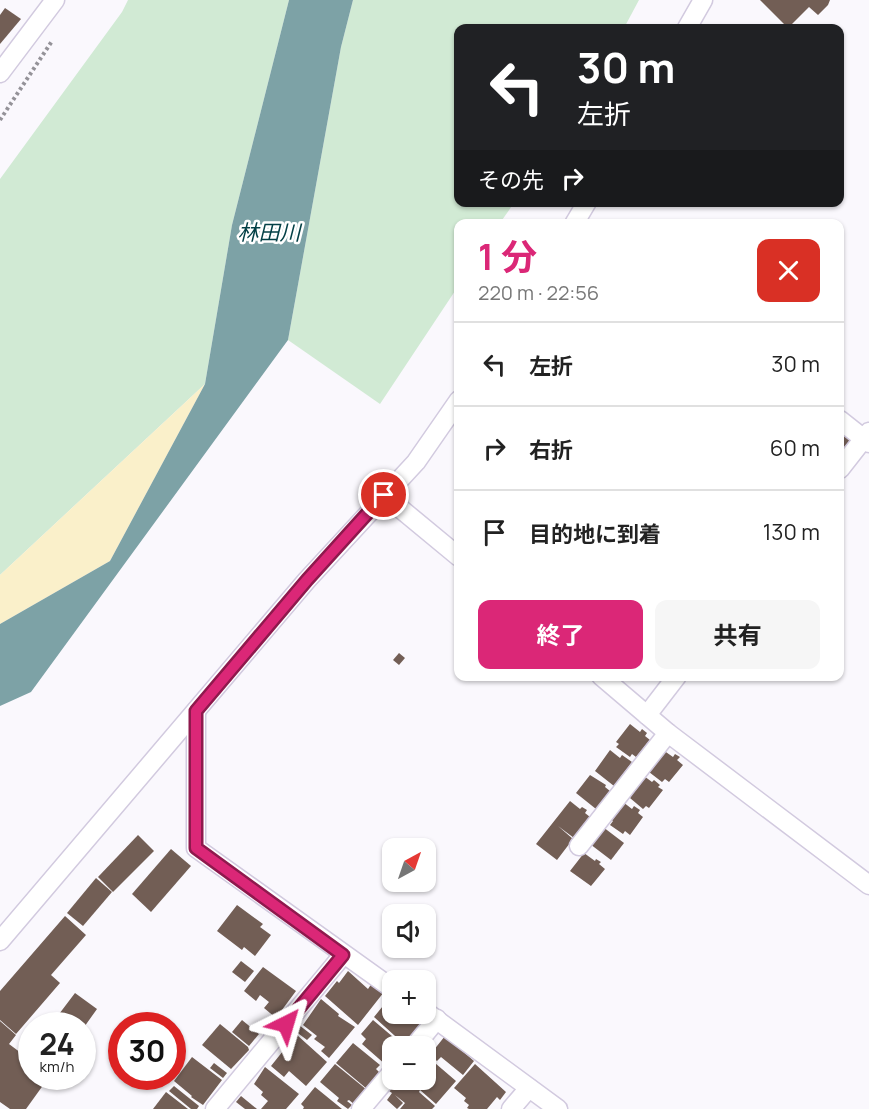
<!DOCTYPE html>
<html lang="ja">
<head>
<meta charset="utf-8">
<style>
	body { margin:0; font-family:Manrope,"Noto Sans JP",sans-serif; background:#f6f6f6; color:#222; height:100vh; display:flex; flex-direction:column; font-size:22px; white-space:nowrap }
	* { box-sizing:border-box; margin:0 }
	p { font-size:20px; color:#767676 }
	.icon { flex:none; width:33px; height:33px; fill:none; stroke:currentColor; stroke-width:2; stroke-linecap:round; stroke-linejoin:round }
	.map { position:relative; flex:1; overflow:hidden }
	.panel { position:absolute; left:454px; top:219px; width:390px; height:462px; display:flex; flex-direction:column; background:#fff; border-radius:12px; box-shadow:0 2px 4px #0004 }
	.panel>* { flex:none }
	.banner { position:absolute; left:454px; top:24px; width:390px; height:183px; border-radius:12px; box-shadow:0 2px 4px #0004; background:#202124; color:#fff; overflow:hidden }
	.needle { width:39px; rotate:40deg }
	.fabs { position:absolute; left:382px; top:838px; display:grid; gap:12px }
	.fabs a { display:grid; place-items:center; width:54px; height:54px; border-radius:12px; background:#fff; box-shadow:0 2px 4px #0004; font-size:30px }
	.speed { position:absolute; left:18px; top:1012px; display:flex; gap:12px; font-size:30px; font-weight:700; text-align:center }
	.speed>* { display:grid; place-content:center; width:78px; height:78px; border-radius:50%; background:#fff; box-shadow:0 2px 4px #0004; line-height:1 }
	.speed small { font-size:15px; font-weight:400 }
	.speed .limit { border:9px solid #d22; background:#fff; color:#111 }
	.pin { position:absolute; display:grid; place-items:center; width:51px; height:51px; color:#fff; margin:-26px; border:3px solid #fff; border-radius:50%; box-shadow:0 2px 6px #0007 }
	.me { position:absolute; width:66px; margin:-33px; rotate:40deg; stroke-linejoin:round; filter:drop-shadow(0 0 4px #0008) }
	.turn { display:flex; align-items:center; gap:21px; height:126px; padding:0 24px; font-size:27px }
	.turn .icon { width:78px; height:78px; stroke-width:2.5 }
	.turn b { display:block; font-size:42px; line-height:51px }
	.then { display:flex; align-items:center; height:57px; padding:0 24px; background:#0003; gap:12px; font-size:22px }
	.round { display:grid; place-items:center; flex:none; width:63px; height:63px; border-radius:12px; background:#f6f6f6 }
	.head { display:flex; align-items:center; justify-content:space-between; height:102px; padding:0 24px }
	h1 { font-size:36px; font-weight:700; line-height:45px; color:#db2777 }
	.primary-button { display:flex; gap:12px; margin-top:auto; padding:12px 24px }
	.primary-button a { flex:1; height:69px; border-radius:12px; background:#db2777; color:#fff; font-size:24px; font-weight:700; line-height:69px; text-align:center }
	.primary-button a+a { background:#f6f6f6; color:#222 }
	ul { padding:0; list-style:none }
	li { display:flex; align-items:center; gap:18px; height:84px; padding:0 24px; border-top:2px solid #e0e0e0 }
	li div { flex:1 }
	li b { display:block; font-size:22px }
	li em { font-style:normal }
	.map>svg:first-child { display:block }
	.green { fill:#d1ead4 }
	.sand { fill:#faf0ca }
	.water { fill:#7da2a6 }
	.building { fill:#725e55 }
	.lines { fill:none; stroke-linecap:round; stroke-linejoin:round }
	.street-casing { stroke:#d2cadf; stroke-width:21 }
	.path { stroke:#949298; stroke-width:4; stroke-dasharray:3 3; stroke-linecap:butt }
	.street { stroke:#fff; stroke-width:18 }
	.route-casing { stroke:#8e194d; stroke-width:15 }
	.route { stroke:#db2777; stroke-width:10 }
	.labels { text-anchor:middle; stroke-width:5; stroke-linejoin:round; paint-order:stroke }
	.water-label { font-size:21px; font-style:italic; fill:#034046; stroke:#fff }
</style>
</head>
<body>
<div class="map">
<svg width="869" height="1109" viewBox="0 0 869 1109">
	<rect width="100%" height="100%" fill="#faf8fd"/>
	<g class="green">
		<polygon points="128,0 289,0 232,225 205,384 0,575 0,179 122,12"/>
		<polygon points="353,0 639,0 624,28 459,28 459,202 514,203 500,223 459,224 459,285 380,404 288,340 341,47"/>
	</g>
	<polygon class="sand" points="205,384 110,561 0,624 0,575"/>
	<polygon class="water" points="289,0 353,0 341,47 288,340 31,692 0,706 0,624 110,561 205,384 232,225"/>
	<g class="building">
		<polygon points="760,0 830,0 828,5 818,15 809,7 788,28"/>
		<polygon points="5,8 21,19 0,44 0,15"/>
		<polygon points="840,427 853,437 840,452"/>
		<polygon points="399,653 405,658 399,665 393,660"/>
		<polygon points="630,724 640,732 642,729 647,733 645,736 650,740 636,757 632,754 630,757 616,747 619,744 616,742"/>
		<polygon points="610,750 620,758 622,755 632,762 614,786 595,771"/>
		<polygon points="663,750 673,757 675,754 680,757 677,760 683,765 669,782 665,779 662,782 649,772 652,769 650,768"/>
		<polygon points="590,775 606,785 605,787 610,791 596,809 576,793"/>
		<polygon points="644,776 652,782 654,780 660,785 658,787 663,790 649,808 646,806 643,809 630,798 632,795 630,793"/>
		<polygon points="570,801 580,809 582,807 587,810 585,813 590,817 574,838 558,826 573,839 557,860 536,844"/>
		<polygon points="623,802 632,809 634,806 640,810 638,813 643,817 630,835 625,831 623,834 610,825 613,821 610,819"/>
		<polygon points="603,827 624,843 611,860 590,844"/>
		<polygon points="138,835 154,851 113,892 98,877"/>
		<polygon points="171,849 191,866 151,912 132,894"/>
		<polygon points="584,853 595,861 596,859 601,862 599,864 605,869 591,886 570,871"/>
		<polygon points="96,878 112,892 83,926 67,913"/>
		<polygon points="237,905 263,924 260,927 271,935 255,956 244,947 242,950 217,931"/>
		<polygon points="65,916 86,935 51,975 60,983 16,1034 0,1020 0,991"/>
		<polygon points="241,961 254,971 245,982 232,972"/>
		<polygon points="263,967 296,991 276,1018 264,1008 269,1002 260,995 256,1001 244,991"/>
		<polygon points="348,971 368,989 372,983 384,992 358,1025 325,996 337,981 339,983"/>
		<polygon points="75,993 97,1009 82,1030 82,1026 50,1026"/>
		<polygon points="391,996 393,998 393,1014 415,1014 421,1018 420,1027 405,1045 374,1017"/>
		<polygon points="321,999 339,1014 338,1016 355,1027 329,1058 321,1051 325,1047 314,1039 317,1036 303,1025"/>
		<polygon points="242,1020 259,1034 249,1046 232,1032"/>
		<polygon points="373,1020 399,1042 386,1056 383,1056 389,1061 386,1065 362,1044 366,1039 361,1034"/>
		<polygon points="0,1021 16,1035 9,1044 25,1056 32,1046 32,1077 49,1077 26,1109 10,1109 0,1102"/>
		<polygon points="220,1024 248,1047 249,1050 231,1069 202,1045"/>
		<polygon points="299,1025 312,1035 307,1040 295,1031"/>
		<polygon points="291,1035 294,1038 297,1035 327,1062 306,1086 289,1071 284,1077 271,1066 287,1046 284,1043"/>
		<polygon points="445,1036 474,1061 463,1075 441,1057 437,1061 426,1052 429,1047 433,1051"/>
		<polygon points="353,1043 380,1065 376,1069 380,1073 367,1089 336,1063"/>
		<polygon points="192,1057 222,1080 203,1105 191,1097 192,1096 174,1081"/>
		<polygon points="428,1057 456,1081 436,1104 420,1090 419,1092 435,1106 432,1109 400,1109 405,1103 395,1095 403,1103 397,1109 387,1100 392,1093 389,1091 396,1083 400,1086 405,1080 426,1080 426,1060"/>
		<polygon points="214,1063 227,1073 223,1078 210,1068"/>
		<polygon points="335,1064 367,1090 355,1105 349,1100 347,1101 352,1105 348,1109 337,1101 339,1098 320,1082"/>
		<polygon points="475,1064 506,1092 500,1100 497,1097 487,1109 469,1109 467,1108 469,1105 464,1101 466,1098 454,1088"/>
		<polygon points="265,1067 299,1094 286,1109 261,1109 268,1101 261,1095 263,1092 254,1084"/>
		<polygon points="174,1086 199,1106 197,1109 191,1109 169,1091"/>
		<polygon points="315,1087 342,1109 303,1109 304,1107 301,1104"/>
		<polygon points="166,1092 188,1109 153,1109"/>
		<polygon points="241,1096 257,1109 245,1109 236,1102"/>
	</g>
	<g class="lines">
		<g class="street-casing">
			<g id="street">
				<polyline points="687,28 703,0"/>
				<polyline points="0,73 55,0"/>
				<polyline points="574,224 587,202"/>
				<polyline points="840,420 869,443"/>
				<polyline points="840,469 869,432"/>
				<polyline points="384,495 459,557"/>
				<polyline points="601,676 668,733 869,885"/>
				<polyline points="196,711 196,848 393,989"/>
				<polyline points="647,715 677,676"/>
				<polyline points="579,846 668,733"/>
				<polyline points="0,941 307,580 416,462 459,400"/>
				<polyline points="426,1012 558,1109"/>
				<polyline points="414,1047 437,1019"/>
				<polyline points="215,1109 343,955"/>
				<polyline points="361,1109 393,1071"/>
				<polyline points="511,1109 529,1088"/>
			</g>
		</g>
		<polyline class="path" points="0,120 52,41"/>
		<use href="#street" class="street"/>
	</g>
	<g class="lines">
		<g class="route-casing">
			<polyline id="route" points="286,1024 343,955 196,848 196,711 307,580 384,495"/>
		</g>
		<use href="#route" class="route"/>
	</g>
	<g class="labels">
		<g class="water-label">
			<text x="269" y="240">林田川</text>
		</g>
	</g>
</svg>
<div class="fabs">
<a><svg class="needle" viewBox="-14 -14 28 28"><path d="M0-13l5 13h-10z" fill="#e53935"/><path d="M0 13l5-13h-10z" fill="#767676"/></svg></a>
<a><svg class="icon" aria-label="sound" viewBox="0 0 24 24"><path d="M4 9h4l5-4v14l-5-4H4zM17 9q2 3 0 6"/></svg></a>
<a>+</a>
<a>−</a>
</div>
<div class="speed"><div>24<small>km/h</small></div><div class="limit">30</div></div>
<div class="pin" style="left:384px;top:495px;background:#d93025"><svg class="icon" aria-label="arrive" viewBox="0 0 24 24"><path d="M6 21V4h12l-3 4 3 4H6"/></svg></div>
<svg class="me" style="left:286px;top:1024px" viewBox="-20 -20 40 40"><path d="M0-17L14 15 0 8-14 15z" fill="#db2777" stroke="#fff" stroke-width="4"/></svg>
<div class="banner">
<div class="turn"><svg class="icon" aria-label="left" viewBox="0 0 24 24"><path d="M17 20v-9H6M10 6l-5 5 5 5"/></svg><div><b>30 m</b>左折</div></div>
<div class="then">その先<svg class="icon" aria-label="right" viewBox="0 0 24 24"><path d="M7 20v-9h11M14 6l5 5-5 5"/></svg></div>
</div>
<section class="panel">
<div class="head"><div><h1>1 分</h1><p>220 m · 22:56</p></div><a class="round" style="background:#d93025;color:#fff"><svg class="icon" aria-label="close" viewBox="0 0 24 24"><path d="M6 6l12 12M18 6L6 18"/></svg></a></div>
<ul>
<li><svg class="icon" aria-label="left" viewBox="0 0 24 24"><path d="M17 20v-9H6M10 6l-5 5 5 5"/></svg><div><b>左折</b></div><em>30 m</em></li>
<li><svg class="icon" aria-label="right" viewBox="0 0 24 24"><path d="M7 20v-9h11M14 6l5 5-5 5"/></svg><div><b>右折</b></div><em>60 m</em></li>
<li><svg class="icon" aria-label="arrive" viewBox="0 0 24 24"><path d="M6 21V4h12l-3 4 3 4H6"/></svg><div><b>目的地に到着</b></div><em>130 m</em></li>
</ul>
<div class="primary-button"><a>終了</a><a>共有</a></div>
</section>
</div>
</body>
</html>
